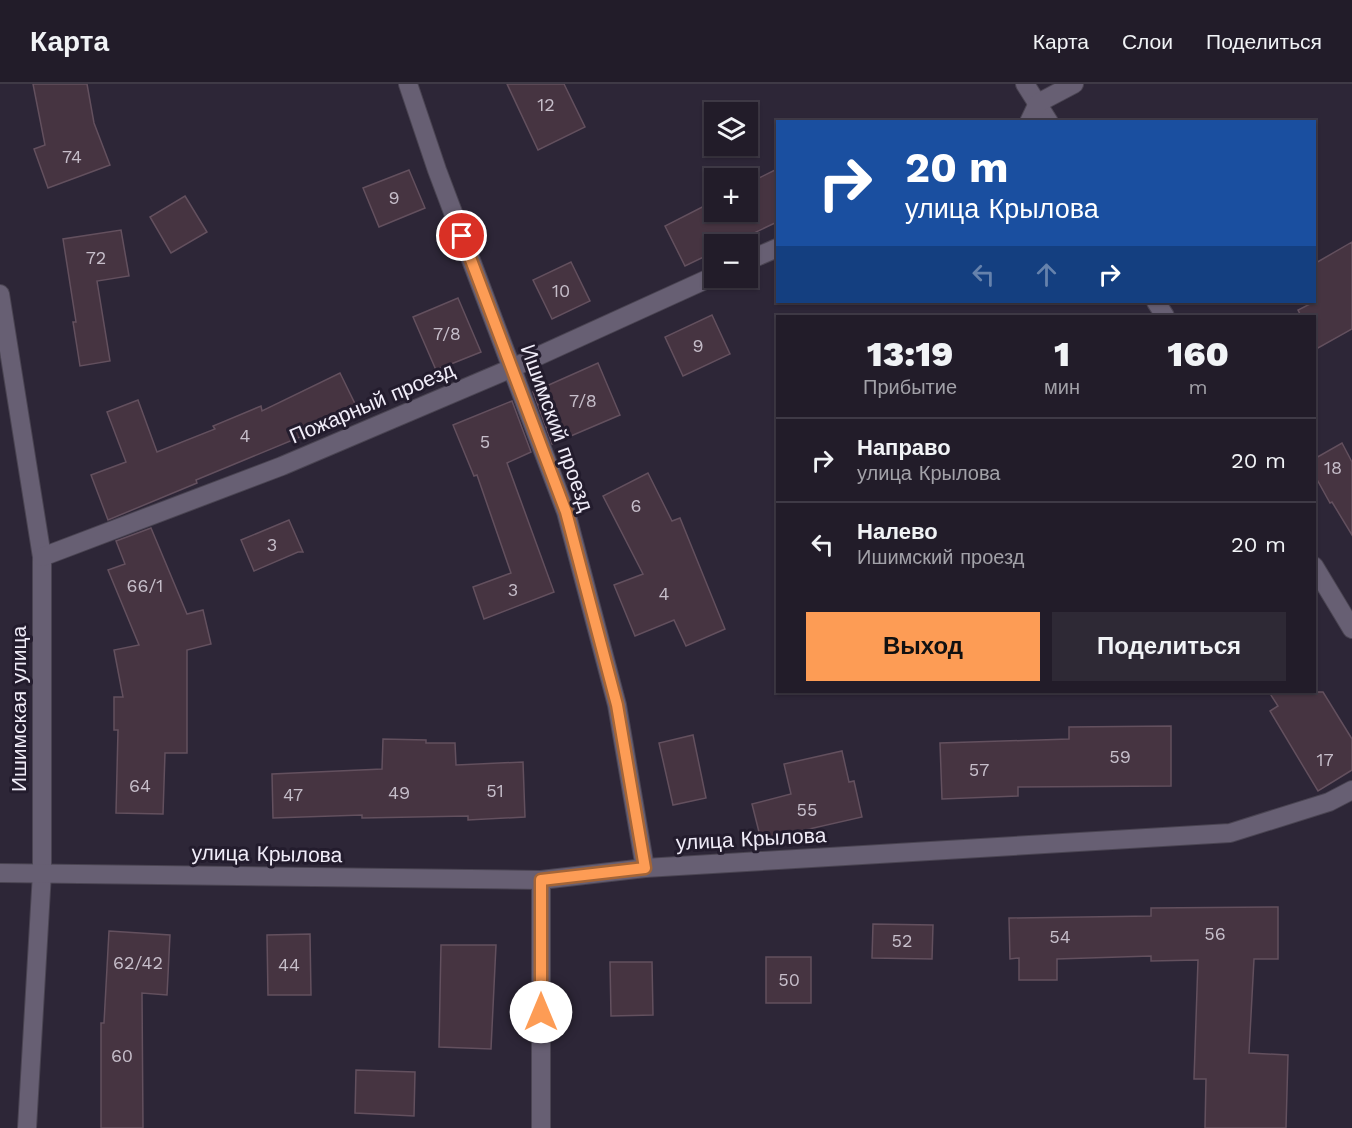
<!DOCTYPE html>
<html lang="ru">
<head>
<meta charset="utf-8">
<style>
	body { margin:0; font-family:"Work Sans",sans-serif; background:#2e2935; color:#f1f3f6; height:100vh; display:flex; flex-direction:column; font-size:22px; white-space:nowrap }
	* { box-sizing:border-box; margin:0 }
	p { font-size:20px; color:#a2a1a8 }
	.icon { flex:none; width:33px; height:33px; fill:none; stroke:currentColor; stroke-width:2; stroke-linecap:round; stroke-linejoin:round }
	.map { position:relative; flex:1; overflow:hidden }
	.details { position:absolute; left:776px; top:231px; width:540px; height:378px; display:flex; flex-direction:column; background:#221c29; border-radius:0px; box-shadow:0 2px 4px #0004,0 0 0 2px #3f3a46 }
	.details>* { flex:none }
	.hud { position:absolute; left:776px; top:36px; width:540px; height:183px; border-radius:0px; box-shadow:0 2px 4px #0004,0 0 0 2px #3f3a46; background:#1a4fa0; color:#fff; overflow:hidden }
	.tools { position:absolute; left:704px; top:18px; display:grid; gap:12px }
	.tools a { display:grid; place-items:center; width:54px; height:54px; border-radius:0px; background:#221c29; box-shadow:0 2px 4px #0004,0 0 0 2px #3f3a46; font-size:30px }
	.pin { position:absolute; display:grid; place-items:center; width:51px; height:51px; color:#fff; margin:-26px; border:3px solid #fff; border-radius:50%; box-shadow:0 2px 6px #0007 }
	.me { position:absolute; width:66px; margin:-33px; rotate:0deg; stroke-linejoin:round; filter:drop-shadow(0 0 4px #0008) }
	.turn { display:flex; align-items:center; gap:21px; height:126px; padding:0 30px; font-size:27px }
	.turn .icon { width:78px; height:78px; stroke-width:2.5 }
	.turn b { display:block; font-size:42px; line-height:51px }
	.lanes { display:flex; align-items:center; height:57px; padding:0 30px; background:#0003; justify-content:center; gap:30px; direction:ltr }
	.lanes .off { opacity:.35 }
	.eta { display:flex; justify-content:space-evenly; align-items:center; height:102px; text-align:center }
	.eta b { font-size:36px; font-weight:800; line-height:42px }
	.primary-button { display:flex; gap:12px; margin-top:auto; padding:12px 30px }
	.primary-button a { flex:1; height:69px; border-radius:0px; background:#fd9c55; color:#111; font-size:24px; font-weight:800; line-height:69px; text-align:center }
	.primary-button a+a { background:#2e2935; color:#f1f3f6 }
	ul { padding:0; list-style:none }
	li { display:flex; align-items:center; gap:18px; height:84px; padding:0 30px; border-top:2px solid #3f3a46 }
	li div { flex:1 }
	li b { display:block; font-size:22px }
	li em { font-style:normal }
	header { display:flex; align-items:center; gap:36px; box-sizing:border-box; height:84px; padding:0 30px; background:#221c29; border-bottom:2px solid #3f3a46 }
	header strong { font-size:28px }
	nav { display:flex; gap:33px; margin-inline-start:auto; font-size:21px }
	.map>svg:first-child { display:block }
	.building { fill:#463441; stroke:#63505e; stroke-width:1.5 }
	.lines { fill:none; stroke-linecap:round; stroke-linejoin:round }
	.minor-casing { stroke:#4a4452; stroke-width:20 }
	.minor { stroke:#675f73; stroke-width:18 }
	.route-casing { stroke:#a46537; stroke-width:15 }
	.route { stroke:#fd9c55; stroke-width:10 }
	.labels { text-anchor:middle; stroke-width:6; stroke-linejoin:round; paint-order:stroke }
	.number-label { font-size:18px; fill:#c6beca }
	.street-label { font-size:21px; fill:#f0ecf8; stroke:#231c2d }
</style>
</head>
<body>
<header>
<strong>Карта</strong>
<nav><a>Карта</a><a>Слои</a><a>Поделиться</a></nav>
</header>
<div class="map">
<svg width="1352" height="1044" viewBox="0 0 1352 1044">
	<rect width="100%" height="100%" fill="#2d2637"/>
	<g class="building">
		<polygon points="33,0 87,0 94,39 110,81 48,104 34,65 45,61"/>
		<polygon points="507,0 564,0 585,43 538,66"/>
		<polygon points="777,85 777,138 731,160 714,160 714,168 685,182 665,142 714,117 714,128 747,128 747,100"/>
		<polygon points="409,86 425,124 379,143 363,104"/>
		<polygon points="185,112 207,148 171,169 150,133"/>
		<polygon points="121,146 129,192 97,197 110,277 80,282 73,238 76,238 63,155"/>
		<polygon points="1352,158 1352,245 1318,264 1314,257 1314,232 1301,232 1298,226 1314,218 1314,180"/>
		<polygon points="571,178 590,217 552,235 533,196"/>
		<polygon points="458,214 481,268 436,286 413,233"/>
		<polygon points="712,231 730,270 683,292 665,253"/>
		<polygon points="598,279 620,331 552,360 533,308"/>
		<polygon points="340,289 360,330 314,352 312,348 196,396 197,399 108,436 91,391 126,378 107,328 138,316 157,368 215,345 213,342 261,322 262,327"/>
		<polygon points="512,317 531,368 507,379 554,508 484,535 473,503 511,489 477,391 474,392 453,341"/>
		<polygon points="1342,359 1352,378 1352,451 1332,418 1330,419 1314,390 1314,375"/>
		<polygon points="648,389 672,437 680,434 725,545 686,562 674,536 635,552 614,501 643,490 603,412"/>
		<polygon points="289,436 303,468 298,468 254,487 241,456"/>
		<polygon points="151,444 187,530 203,526 211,560 187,566 187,669 165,669 163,730 116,729 118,646 114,646 114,613 123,613 114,566 139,561 108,486 125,480 116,457"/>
		<polygon points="1269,608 1323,608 1352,655 1352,686 1318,707 1270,627 1278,622"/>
		<polygon points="1171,642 1171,702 1018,703 1018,712 942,715 940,659 1069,655 1069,643"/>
		<polygon points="693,651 706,714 673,721 659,659"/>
		<polygon points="383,655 426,656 426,659 455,659 456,681 523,678 525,733 468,736 468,732 362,734 362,731 273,734 272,690 382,685"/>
		<polygon points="842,667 849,698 854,697 862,733 761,756 752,720 791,710 784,680"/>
		<polygon points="1278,823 1278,875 1254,875 1249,969 1288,971 1286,1044 1205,1044 1206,995 1194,995 1198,876 1151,877 1151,872 1057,875 1057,896 1019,896 1019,874 1010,875 1009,834 1151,832 1151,824"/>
		<polygon points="873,840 933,841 932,875 872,874"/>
		<polygon points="109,847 170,851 167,911 142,909 143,1044 101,1044 101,939 104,939"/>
		<polygon points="310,850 311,911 268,911 267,851"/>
		<polygon points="441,861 496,861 491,965 439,963"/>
		<rect x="766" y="873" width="45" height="46"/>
		<polygon points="610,878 652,878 653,931 611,932"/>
		<polygon points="356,986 415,988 414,1032 355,1029"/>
	</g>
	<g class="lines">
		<g class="minor-casing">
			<g id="minor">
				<polyline points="408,0 437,86 566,428 617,621 645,784"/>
				<polyline points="1025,0 1049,38"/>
				<polyline points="1029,38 1038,19 1074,0"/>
				<polyline points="747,177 777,164"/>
				<polyline points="0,210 42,473 42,789 27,1044"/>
				<polyline points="1156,218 1165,232"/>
				<polyline points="42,473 282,382 512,284 714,192"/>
				<polyline points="1314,482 1352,545"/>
				<polyline points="0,789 541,796 645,784 1230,749 1329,718 1352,706"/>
				<polyline points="541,1044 541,796"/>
			</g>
		</g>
		<use href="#minor" class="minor"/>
	</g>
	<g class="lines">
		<g class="route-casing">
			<polyline id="route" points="462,152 566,428 617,621 645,784 541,796 541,928"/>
		</g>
		<use href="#route" class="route"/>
	</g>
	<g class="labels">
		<g class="number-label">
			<text x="546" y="27">12</text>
			<text x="72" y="79">74</text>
			<text x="394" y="120">9</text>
			<text x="96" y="180">72</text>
			<text x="561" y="213">10</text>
			<text x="447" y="256">7/8</text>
			<text x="698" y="268">9</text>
			<text x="583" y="323">7/8</text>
			<text x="245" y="358">4</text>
			<text x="485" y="364">5</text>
			<text x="1333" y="390">18</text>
			<text x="636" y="428">6</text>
			<text x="272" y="467">3</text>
			<text x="145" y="508">66/1</text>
			<text x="513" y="512">3</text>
			<text x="664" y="516">4</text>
			<text x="1120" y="679">59</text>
			<text x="1325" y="682">17</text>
			<text x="979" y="692">57</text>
			<text x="140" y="708">64</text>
			<text x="495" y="713">51</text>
			<text x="399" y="715">49</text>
			<text x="293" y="717">47</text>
			<text x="807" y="732">55</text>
			<text x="1215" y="856">56</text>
			<text x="1060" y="859">54</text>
			<text x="902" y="863">52</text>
			<text x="138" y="885">62/42</text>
			<text x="289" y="887">44</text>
			<text x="789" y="902">50</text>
			<text x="122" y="978">60</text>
		</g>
		<g class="street-label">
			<text transform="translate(372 319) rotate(-23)" y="7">Пожарный проезд</text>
			<text transform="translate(557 344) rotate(70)" y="7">Ишимский проезд</text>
			<text transform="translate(19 625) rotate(-90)" y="7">Ишимская улица</text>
			<text transform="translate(751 755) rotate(-3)" y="7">улица Крылова</text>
			<text transform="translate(267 770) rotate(1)" y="7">улица Крылова</text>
		</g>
	</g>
</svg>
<div class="tools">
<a><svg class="icon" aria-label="layers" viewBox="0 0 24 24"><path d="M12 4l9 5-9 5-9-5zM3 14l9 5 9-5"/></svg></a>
<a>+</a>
<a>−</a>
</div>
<div class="pin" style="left:462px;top:152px;background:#d93025"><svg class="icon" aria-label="arrive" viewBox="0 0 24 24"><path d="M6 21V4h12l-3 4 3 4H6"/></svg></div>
<svg class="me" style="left:541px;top:928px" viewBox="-20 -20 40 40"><circle r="19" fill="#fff"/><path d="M0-13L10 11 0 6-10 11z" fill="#fd9c55"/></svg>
<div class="hud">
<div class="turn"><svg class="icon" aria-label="right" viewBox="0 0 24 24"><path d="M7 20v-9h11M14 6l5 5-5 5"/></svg><div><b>20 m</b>улица Крылова</div></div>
<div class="lanes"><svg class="icon off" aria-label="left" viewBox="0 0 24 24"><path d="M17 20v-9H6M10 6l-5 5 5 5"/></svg><svg class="icon off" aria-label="ahead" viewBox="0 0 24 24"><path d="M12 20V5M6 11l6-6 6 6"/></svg><svg class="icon" aria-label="right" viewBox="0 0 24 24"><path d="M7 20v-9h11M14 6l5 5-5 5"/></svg></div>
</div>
<section class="details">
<div class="eta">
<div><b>13:19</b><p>Прибытие</p></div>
<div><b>1</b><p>мин</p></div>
<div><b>160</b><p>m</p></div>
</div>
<ul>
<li><svg class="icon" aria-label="right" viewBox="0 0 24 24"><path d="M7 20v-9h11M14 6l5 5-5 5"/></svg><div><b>Направо</b><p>улица Крылова</p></div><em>20 m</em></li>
<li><svg class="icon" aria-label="left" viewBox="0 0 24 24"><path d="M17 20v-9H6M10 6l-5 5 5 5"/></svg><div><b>Налево</b><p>Ишимский проезд</p></div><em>20 m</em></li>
</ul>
<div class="primary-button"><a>Выход</a><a>Поделиться</a></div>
</section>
</div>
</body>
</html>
